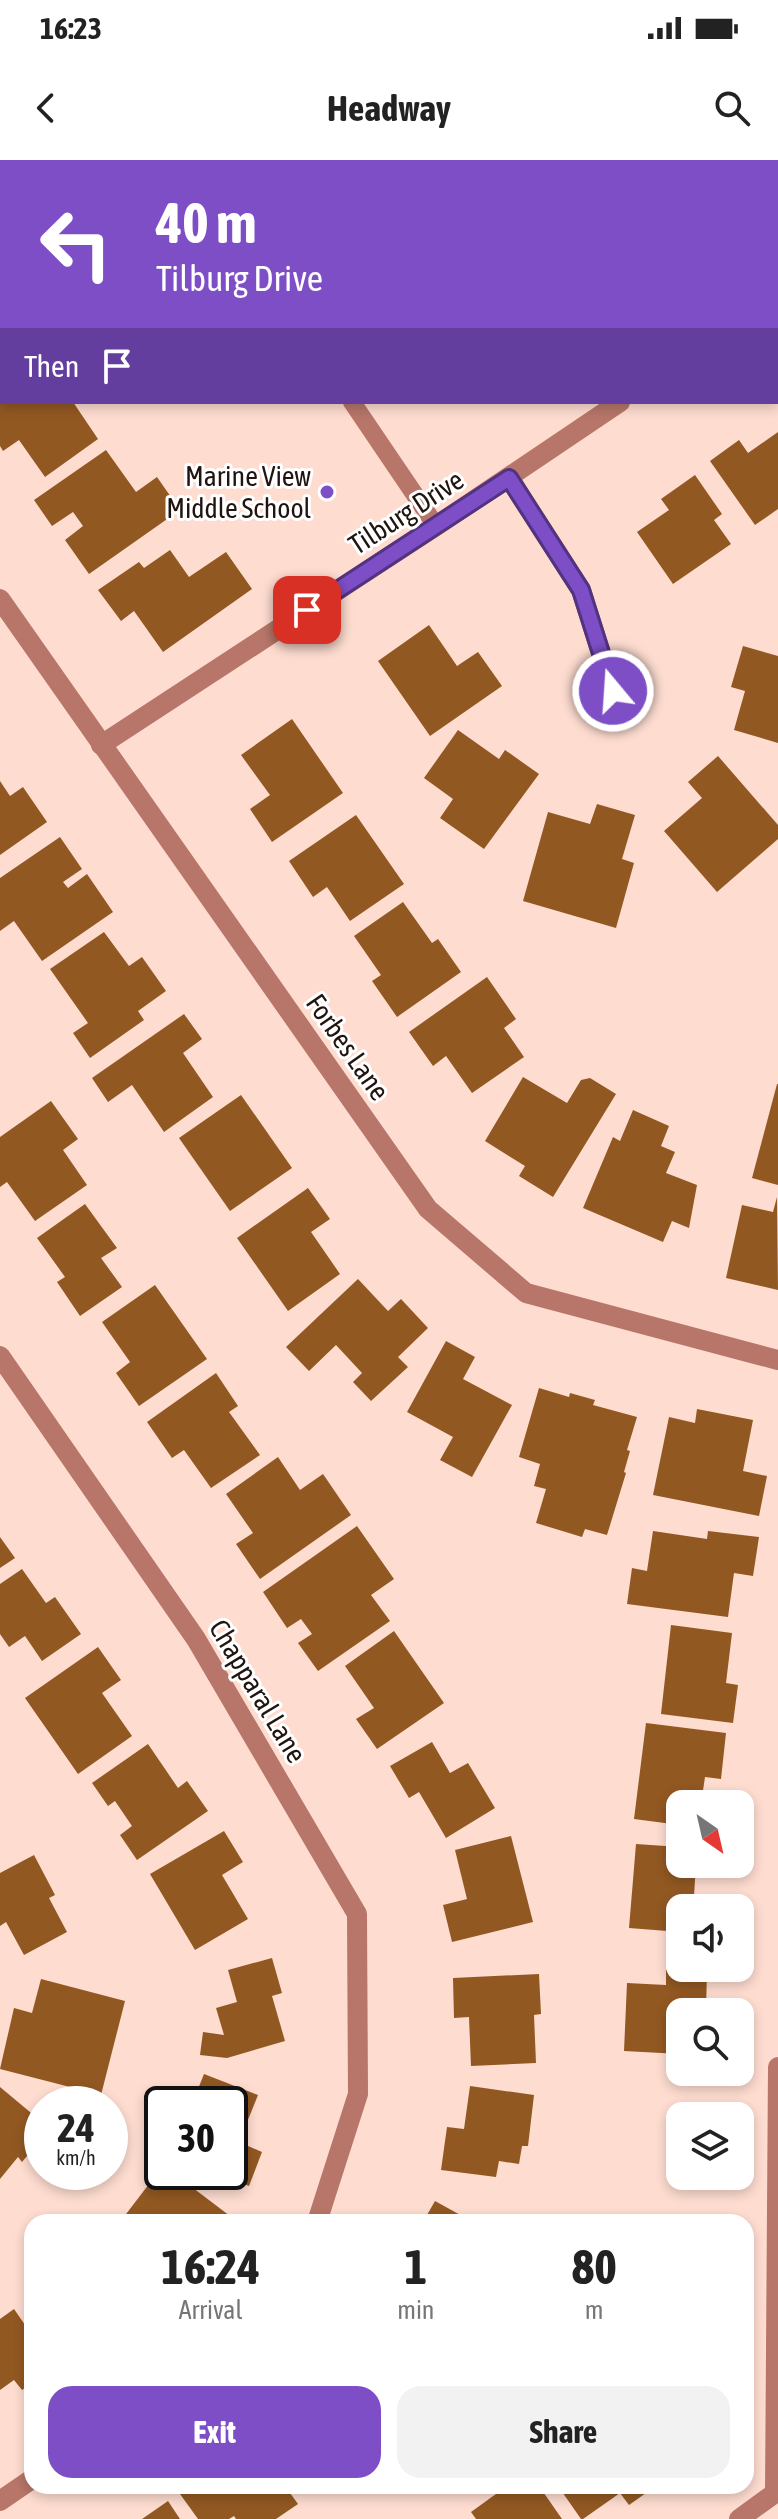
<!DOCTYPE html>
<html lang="en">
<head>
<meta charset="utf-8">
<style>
	body { margin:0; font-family:"Asap Condensed",sans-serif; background:#f2f2f2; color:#222; height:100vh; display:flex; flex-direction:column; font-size:30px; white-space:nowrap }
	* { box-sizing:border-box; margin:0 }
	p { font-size:26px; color:#767676 }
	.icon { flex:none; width:44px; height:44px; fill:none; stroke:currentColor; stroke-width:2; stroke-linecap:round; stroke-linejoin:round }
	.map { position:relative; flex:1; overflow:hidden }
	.drawer { position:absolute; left:24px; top:2054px; width:730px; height:280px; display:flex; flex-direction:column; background:#fff; border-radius:24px; box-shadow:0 4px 12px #0003 }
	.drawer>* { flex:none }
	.top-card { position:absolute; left:0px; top:0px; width:778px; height:244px; box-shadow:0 4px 12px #0003; background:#7e4ec7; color:#fff; overflow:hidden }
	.needle { width:52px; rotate:146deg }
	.fabs { position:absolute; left:666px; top:1630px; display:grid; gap:16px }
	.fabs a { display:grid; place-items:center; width:88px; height:88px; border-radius:16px; background:#fff; box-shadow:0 4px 12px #0003; font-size:40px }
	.speed { position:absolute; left:24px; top:1926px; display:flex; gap:16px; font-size:40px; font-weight:700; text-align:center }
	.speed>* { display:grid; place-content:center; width:104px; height:104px; border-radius:50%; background:#fff; box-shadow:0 4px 12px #0003; line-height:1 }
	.speed small { font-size:20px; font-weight:400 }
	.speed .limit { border:4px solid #111; border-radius:12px; background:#fff; color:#111 }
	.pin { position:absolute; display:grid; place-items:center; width:68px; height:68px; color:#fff; margin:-34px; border-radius:16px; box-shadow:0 4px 12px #0006 }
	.me { position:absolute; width:88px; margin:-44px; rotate:342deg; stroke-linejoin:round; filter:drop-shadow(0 0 6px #0008) }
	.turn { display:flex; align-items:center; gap:28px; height:168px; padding:0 24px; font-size:36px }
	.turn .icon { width:104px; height:104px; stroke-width:2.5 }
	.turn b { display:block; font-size:56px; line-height:68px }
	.then { display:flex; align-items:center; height:76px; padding:0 24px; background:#0003; gap:16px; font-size:30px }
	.eta { display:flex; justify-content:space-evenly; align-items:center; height:136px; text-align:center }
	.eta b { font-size:48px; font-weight:700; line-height:56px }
	.button { display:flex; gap:16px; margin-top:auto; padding:16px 24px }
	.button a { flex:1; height:92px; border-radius:24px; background:#7e4ec7; color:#fff; font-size:32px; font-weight:700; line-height:92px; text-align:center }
	.button a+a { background:#f2f2f2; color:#222 }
	.status { display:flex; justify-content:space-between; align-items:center; height:56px; padding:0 40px; background:#fff; direction:ltr }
	.status svg { height:22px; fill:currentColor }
	header { display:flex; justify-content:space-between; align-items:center; height:104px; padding:0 24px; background:#fff; font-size:36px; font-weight:700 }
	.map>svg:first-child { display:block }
	.building { fill:#925822 }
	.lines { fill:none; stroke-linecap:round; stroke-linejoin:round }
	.lane { stroke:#b77669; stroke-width:18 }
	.street { stroke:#b77669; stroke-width:20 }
	.route-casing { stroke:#523381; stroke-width:20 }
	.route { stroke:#7e4ec7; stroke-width:14 }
	.poi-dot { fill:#7e4ec7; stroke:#fff; stroke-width:3 }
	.labels { text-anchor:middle; stroke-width:6; stroke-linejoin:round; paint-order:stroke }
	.poi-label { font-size:28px; fill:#201410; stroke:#fff; text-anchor:end }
	.street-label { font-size:28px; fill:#201410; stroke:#fff }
</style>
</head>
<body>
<div class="status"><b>16:23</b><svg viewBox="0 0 49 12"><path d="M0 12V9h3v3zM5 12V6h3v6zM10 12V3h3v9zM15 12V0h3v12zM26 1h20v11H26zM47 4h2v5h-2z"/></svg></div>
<header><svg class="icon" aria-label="back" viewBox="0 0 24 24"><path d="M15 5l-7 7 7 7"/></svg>Headway<svg class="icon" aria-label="search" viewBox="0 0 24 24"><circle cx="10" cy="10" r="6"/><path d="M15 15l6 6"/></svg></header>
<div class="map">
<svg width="778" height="2359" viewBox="0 0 778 2359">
	<rect width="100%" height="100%" fill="#fedcd0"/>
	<g class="building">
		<polygon points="0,242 73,242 98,279 45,317 19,280 3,291 0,286"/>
		<polygon points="778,272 778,349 755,365 710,301 739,280 748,293"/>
		<polygon points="106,290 136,332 157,317 180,350 89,414 65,380 83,366 73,352 52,366 34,340"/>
		<polygon points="695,315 722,354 714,360 731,384 673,424 637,372 669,350 661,339"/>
		<polygon points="170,390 189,417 226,392 252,429 163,492 134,451 121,461 98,430 139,402 144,408"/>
		<polygon points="429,465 457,506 478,492 502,526 430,576 378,501"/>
		<polygon points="743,486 778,496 778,583 734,570 745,531 731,527"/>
		<polygon points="292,559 343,633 272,682 250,649 270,635 241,595"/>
		<polygon points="458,570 499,599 505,590 539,614 484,689 440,658 453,639 424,618"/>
		<polygon points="718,596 778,665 778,679 717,732 664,671 702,638 688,622"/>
		<polygon points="0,621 10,636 23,627 47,662 0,695"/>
		<polygon points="597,644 635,655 622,699 634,703 616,768 523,741 548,652 590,664"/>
		<polygon points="356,655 404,724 350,761 327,727 313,737 289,701"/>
		<polygon points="60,677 82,709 63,722 68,728 87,714 113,752 42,801 14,761 0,771 0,718"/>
		<polygon points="403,742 432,783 438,779 461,812 397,857 372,821 381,815 354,776"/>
		<polygon points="104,772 129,806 142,797 166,831 138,851 144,860 90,898 73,873 88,863 50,809"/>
		<polygon points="487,817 516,859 504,868 524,897 472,933 446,896 433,906 409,872"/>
		<polygon points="184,854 202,879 183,893 213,937 164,972 132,925 108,942 92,918"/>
		<polygon points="523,917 567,943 581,920 590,918 616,934 553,1037 519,1016 525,1006 485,981"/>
		<polygon points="777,924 778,924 778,1025 752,1018"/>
		<polygon points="241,935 292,1008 230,1051 179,978"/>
		<polygon points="51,941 78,979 63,990 87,1025 35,1061 7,1022 0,1027 0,977"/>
		<polygon points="633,950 669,966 661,986 675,992 666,1013 697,1025 689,1068 672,1061 663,1082 583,1048 613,977 620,981"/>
		<polygon points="308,1028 330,1059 311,1072 340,1114 288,1151 237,1078"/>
		<polygon points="777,1037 778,1130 726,1118 742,1045 773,1052"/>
		<polygon points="85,1044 117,1088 101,1098 122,1127 80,1156 57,1122 65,1117 37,1078"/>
		<polygon points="358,1119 388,1151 401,1139 428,1168 398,1197 408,1207 371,1241 353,1222 362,1213 336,1185 309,1211 286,1187"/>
		<polygon points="155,1125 207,1199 139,1246 116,1213 130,1202 102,1162"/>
		<polygon points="446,1181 475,1197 463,1219 512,1245 472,1317 440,1300 453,1277 407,1252"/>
		<polygon points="216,1213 238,1246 229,1252 260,1295 211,1328 184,1290 172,1298 147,1262"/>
		<polygon points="539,1228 569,1237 570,1233 595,1240 593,1245 637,1257 627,1290 630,1291 624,1312 626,1313 607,1375 585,1369 582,1377 536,1363 546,1329 534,1326 540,1304 519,1297"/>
		<polygon points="697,1249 753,1260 743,1311 767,1316 759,1356 653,1335 669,1257 695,1263"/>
		<polygon points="278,1297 300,1330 323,1314 351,1355 260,1419 236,1384 253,1373 226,1334"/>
		<polygon points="357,1366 394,1419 371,1435 390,1461 318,1511 298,1483 312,1474 301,1459 287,1468 263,1432"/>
		<polygon points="653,1371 707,1379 708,1371 759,1377 753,1416 734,1413 728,1457 627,1444 632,1408 647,1411"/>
		<polygon points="0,1377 15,1398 0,1408"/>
		<polygon points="22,1409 46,1443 55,1437 81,1474 42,1501 25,1476 9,1487 0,1474 0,1424"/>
		<polygon points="671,1465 732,1473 726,1523 738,1525 733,1563 661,1554"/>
		<polygon points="394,1471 444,1543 377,1589 356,1559 374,1548 345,1506"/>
		<polygon points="98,1487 121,1520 102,1533 132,1576 78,1614 25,1538"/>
		<polygon points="646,1563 726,1573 721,1619 705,1617 701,1644 680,1644 680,1665 634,1659"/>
		<polygon points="432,1582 450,1613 468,1603 495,1648 446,1678 419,1632 409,1638 390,1606"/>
		<polygon points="148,1584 178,1628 187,1621 208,1651 137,1700 120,1675 132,1666 115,1641 108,1646 92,1623"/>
		<polygon points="224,1671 243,1702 222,1715 248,1759 195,1790 150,1714"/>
		<polygon points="511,1676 533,1762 452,1782 443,1745 467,1739 455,1690"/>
		<polygon points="636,1684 680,1687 680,1704 696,1704 694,1736 708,1737 708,1748 680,1748 680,1772 629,1768"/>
		<polygon points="34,1695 55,1735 49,1738 67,1772 24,1795 6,1762 0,1766 0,1713"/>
		<polygon points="272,1798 282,1833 272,1836 285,1881 227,1898 200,1895 203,1872 224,1875 216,1848 237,1842 228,1810"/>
		<polygon points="666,1810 707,1812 706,1850 688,1849 687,1852 680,1852 680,1894 624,1891 627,1823 666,1825"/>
		<polygon points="539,1814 541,1854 534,1855 536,1903 471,1906 469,1857 454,1858 453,1818"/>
		<polygon points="41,1819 125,1841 101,1935 0,1909 14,1848 32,1853"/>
		<polygon points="204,1914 258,1935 239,1982 262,1992 249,2026 214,2012 230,2012 230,1944 192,1944"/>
		<polygon points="470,1926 534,1935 528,1986 522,1986 519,2004 499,2001 496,2017 441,2010 447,1967 464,1969"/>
		<polygon points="0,1927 42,1962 42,1978 22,2002 18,1997 0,2019"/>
		<polygon points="162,2007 162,2012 172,2012 230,2056 226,2062 120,2062"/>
		<polygon points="435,2041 473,2062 423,2062"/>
		<polygon points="14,2149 32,2175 32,2223 22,2230 14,2220 0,2230 0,2159"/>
		<polygon points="190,2326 285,2326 298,2344 276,2359 236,2359 234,2356 229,2359 198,2359 180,2334"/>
		<polygon points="507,2326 539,2326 562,2359 476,2359 471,2352"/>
		<polygon points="558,2326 656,2326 629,2345 620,2333 583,2359 581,2359"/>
		<polygon points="168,2341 180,2359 142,2359"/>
	</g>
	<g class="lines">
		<g class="lane">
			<polyline points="776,3 778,2"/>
			<polyline points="352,242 436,366"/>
		</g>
		<g class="street">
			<polyline points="776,135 778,133"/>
			<polyline points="509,318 581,430 613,531"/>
			<polyline points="0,439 428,1049 526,1133 778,1200"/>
			<polyline points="101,585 436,366 620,242"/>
			<polyline points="0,1196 196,1479 357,1754 358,1934 317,2062"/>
			<polyline points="0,2341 32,2319"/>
			<polyline points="739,2359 775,2333 778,1907"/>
		</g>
	</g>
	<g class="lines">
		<g class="route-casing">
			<polyline id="route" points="307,450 509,318 581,430 613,531"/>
		</g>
		<use href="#route" class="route"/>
	</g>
	<circle class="poi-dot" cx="327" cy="332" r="8"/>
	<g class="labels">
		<g class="poi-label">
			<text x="311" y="326">Marine View<tspan x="311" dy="32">Middle School</tspan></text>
		</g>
		<g class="street-label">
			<text transform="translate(406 352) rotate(-33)" y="10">Tilburg Drive</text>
			<text transform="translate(348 887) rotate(55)" y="10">Forbes Lane</text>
			<text transform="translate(258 1531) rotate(59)" y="10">Chapparal Lane</text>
		</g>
	</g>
</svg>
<div class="fabs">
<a><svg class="needle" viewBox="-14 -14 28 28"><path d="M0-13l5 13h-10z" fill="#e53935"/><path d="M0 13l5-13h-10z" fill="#767676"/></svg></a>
<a><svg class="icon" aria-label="sound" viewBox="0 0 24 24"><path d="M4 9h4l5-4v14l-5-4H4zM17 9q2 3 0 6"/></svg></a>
<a><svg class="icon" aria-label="search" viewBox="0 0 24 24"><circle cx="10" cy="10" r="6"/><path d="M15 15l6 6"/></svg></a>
<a><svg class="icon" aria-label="layers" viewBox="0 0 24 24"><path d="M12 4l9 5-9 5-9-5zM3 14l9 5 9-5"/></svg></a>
</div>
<div class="speed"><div>24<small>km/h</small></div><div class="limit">30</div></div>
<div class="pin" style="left:307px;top:450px;background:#d93025"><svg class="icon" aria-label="arrive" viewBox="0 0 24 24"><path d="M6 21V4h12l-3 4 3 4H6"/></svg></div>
<svg class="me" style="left:613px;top:531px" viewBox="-20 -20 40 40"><circle r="17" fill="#7e4ec7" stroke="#fff" stroke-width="3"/><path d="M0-11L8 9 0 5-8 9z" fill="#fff"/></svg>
<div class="top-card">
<div class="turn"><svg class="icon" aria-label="left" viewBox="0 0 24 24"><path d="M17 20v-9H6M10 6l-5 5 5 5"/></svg><div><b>40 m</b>Tilburg Drive</div></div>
<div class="then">Then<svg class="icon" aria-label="arrive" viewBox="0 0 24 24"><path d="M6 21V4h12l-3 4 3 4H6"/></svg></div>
</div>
<section class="drawer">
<div class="eta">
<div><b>16:24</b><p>Arrival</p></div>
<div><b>1</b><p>min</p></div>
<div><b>80</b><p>m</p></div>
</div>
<div class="button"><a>Exit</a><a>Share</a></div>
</section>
</div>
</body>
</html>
